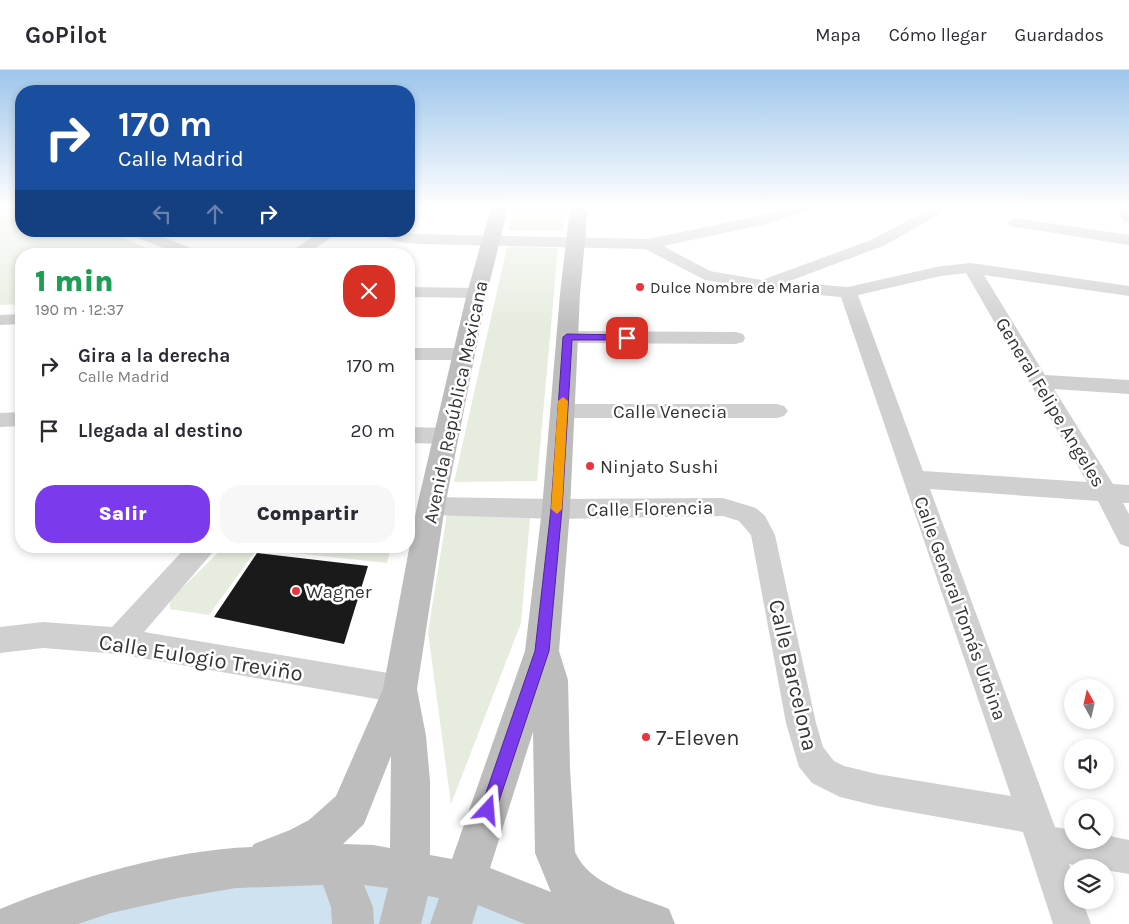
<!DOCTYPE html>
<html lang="es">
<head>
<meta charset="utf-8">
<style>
	body { margin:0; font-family:Karla,sans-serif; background:#f7f7f7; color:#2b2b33; height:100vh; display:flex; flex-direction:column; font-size:19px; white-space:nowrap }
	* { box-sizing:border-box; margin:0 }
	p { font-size:16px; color:#7c7c81 }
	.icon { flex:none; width:28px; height:28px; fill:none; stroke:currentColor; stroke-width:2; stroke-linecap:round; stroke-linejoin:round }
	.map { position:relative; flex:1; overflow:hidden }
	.drawer { position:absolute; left:15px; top:178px; width:400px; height:305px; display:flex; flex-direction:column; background:#fff; border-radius:20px; box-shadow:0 2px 8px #0003 }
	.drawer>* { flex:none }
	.guide { position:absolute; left:15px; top:15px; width:400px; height:152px; border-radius:20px; box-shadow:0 2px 8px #0003; background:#1a4fa0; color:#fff; overflow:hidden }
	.needle { width:32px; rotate:352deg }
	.tools { position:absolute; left:1064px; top:609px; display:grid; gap:10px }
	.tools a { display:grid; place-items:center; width:50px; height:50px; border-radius:50%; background:#fff; box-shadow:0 2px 8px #0003; font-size:25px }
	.pin { position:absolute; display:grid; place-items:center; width:42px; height:42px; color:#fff; margin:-21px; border-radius:10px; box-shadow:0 2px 8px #0006 }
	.me { position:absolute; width:55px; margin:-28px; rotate:19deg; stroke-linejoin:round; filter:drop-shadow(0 0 4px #0008) }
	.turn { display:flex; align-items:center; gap:18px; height:105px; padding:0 20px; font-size:22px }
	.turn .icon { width:65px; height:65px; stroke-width:2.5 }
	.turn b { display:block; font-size:35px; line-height:42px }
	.lanes { display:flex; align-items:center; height:48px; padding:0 20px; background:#0003; justify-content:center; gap:25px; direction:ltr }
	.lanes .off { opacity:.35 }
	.round { display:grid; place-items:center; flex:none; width:52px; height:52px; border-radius:20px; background:#f7f7f7 }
	.headline { display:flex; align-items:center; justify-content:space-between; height:85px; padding:0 20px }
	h1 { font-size:30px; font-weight:800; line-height:38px; color:#1e9e55 }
	.primary-button { display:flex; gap:10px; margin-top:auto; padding:10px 20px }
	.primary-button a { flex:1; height:58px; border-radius:20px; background:#7c3aed; color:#fff; font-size:20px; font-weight:800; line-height:58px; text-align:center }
	.primary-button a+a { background:#f7f7f7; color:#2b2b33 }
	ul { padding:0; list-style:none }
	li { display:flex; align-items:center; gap:15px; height:65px; padding:0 20px }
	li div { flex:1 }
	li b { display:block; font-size:19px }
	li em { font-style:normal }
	header { display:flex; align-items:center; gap:30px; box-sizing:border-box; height:70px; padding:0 25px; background:#fff; border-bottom:1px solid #e1e1e2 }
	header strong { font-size:24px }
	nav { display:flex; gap:28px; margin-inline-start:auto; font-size:18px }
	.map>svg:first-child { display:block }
	.green { fill:#e6ecde }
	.water { fill:#cee2ef }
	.building { fill:#1a1a1a }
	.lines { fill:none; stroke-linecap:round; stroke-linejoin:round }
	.minor { fill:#d0d0d0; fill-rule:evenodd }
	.secondary { fill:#bdbdbd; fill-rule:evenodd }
	.route { fill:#7c3aed; stroke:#51269a }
	.slow { fill:#f59e0b }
	.poi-dot { fill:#ea3440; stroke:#fff; stroke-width:2 }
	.labels { text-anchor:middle; stroke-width:5; stroke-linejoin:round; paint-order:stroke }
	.far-poi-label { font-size:16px; fill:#333; stroke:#fff; text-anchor:start }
	.street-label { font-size:19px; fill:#333; stroke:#fff }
	.poi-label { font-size:19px; fill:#333; stroke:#fff; text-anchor:start }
	.near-street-label { font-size:22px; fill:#333; stroke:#fff }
	.near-poi-label { font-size:22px; fill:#333; stroke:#fff; text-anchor:start }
</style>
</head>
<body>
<header>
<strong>GoPilot</strong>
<nav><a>Mapa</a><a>Cómo llegar</a><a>Guardados</a></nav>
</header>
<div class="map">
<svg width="1129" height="854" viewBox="0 0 1129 854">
	<rect width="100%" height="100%" fill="#fff"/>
	<g class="green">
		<polygon points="0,138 21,138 21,161 108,161 155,182 154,184 21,184 21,234 0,235"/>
		<polygon points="514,138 565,138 563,161 508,160"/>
		<polygon points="507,177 558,178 537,411 454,412"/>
		<polygon points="447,444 530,448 521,553 451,734 428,562"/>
		<polygon points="225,476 391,476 387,493 257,479 209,545 170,539 170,530"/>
	</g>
	<polygon class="water" points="335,794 579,854 17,854"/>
	<polygon class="building" points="257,483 368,496 344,574 214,547"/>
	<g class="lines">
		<g class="minor">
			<path d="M785,138H809L807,141L762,155L663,176L710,201L762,210L871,170L932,138H951L883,176L787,212L848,217L941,196L971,193L1129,216V226L984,205L1045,305L1129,310V324L1054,319L1113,414L1129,415V433H1123L1129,444V477L1120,474L1098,431L930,419L1055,757L1072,760V770H1105V765L1129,770V804L1105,800V798H1090L1069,794L1072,804V830H1082L1091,854H1053L1023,762L877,736L840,727L812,713L799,697L786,653L751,465L739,451L723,446L556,449L431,445L423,443L419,436L423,429L431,427L556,429L723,428L756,438L765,446L775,465L816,653L823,677L834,691L844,696L877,704L1011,726L841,227L763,220L705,210L645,179L417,174C405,173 386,171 378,161H401L417,164L648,169L759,146ZM966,203L1087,412L923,401L858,225L941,206Z"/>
			<polygon points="1117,138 1129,138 1129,154 1124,152"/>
			<polygon points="1015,148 1129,165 1129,175 1010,156 1007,153 1010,150"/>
			<polygon points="126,161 148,161 198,181 200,184 177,184 129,164"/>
			<polygon points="321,161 340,161 307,184 287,184"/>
			<polygon points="409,217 477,218 483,219 486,223 483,227 477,228 409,227"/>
			<polygon points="21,244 21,254 0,255 0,245"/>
			<polygon points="567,261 736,262 743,264 745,268 743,272 736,274 567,273 560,271 558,267 560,263"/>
			<polygon points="409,278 465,278 472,280 475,284 472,288 465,290 409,290"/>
			<polygon points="563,334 777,334 784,336 788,341 784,346 777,348 563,348 556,346 552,341 556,336"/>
			<polygon points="21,342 21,356 0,357 0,343"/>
			<polygon points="409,357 446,358 454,360 457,366 454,372 446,374 409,373"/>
			<polygon points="187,476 216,476 212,483 144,562 400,605 411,609 415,619 411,629 400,633 118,584 43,578 0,583 0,557 43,552 112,557"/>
		</g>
		<path class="secondary" d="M491,138H508L487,223L445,436L417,619L426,666L430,711V785L452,789L525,581L542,439L560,224L570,138H588L580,224L570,439L559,581L568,610L570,698L575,782C590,816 637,826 669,839L675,854H525L478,835L472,854H430L439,828L428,826L421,854H379L388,818L364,815L373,837L374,854H332L331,837L323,815L236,818L178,828L111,843L78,854H0V839C75,808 171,780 252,777L254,774L290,760L309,750L336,726L383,619L417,436L467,223ZM533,662L535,783L551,822L490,798ZM391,686L390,778L373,775L343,774L364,754Z"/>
	</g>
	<linearGradient id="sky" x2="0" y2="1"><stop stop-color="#9dc6eb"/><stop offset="0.53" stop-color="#fff"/><stop offset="1" stop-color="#fff" stop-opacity="0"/></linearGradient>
	<rect width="1129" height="258" fill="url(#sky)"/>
	<polygon class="route" points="567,264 627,265 631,268 627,270 572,270 562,439 549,581 494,746 488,748 483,746 480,740 535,581 551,439 563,267"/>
	<polygon class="slow" points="563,327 568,331 562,439 557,444 551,439 558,331"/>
	<g class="poi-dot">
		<circle cx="640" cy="217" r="5"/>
		<circle cx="590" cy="396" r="5"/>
		<circle cx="296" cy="521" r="5"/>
		<circle cx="646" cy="667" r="5"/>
	</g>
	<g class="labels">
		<g class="far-poi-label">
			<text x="650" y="223">Dulce Nombre de Maria</text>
		</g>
		<g class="street-label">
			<text transform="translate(455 332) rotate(-78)" y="7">Avenida República Mexicana</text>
			<text transform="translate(1051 332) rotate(59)" y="7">General Felipe Angeles</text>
			<text x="670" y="348">Calle Venecia</text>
			<text transform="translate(650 438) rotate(-1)" y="7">Calle Florencia</text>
			<text transform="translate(961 538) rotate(70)" y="7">Calle General Tomás Urbina</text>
		</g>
		<g class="poi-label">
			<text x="600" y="403">Ninjato Sushi</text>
			<text x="306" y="528">Wagner</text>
		</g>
		<g class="near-street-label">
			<text transform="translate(201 587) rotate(9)" y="8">Calle Eulogio Treviño</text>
			<text transform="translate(794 605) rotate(77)" y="8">Calle Barcelona</text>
		</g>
		<g class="near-poi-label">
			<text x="656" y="675">7-Eleven</text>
		</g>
	</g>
</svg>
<div class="tools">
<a><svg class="needle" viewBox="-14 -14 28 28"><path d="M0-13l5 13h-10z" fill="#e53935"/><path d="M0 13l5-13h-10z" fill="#7c7c81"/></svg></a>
<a><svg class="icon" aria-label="sound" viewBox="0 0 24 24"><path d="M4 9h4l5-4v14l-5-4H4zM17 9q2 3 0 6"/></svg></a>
<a><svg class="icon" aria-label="search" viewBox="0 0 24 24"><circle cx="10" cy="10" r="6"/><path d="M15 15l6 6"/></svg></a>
<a><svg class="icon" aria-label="layers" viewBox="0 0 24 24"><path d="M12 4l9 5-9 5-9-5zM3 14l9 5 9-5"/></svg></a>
</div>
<div class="pin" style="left:627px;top:268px;background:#d93025"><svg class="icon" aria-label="arrive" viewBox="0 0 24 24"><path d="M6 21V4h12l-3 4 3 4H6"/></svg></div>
<svg class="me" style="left:488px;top:740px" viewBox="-20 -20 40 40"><path d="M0-17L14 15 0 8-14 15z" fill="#7c3aed" stroke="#fff" stroke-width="4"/></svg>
<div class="guide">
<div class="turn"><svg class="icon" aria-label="right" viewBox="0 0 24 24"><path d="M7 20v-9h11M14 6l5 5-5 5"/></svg><div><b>170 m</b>Calle Madrid</div></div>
<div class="lanes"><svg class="icon off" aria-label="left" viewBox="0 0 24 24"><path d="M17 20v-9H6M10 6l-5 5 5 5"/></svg><svg class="icon off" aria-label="ahead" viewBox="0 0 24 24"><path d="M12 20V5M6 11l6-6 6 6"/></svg><svg class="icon" aria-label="right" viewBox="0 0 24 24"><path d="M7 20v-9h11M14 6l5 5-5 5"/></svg></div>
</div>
<section class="drawer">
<div class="headline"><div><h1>1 min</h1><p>190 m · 12:37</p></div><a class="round" style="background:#d93025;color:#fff"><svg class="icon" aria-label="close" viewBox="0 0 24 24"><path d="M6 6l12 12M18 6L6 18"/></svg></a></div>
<ul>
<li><svg class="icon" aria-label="right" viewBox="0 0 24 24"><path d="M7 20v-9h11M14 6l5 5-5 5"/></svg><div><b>Gira a la derecha</b><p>Calle Madrid</p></div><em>170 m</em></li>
<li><svg class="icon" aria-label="arrive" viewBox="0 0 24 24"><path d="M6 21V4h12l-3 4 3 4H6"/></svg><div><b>Llegada al destino</b></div><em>20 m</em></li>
</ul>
<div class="primary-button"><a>Salir</a><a>Compartir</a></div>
</section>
</div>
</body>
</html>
